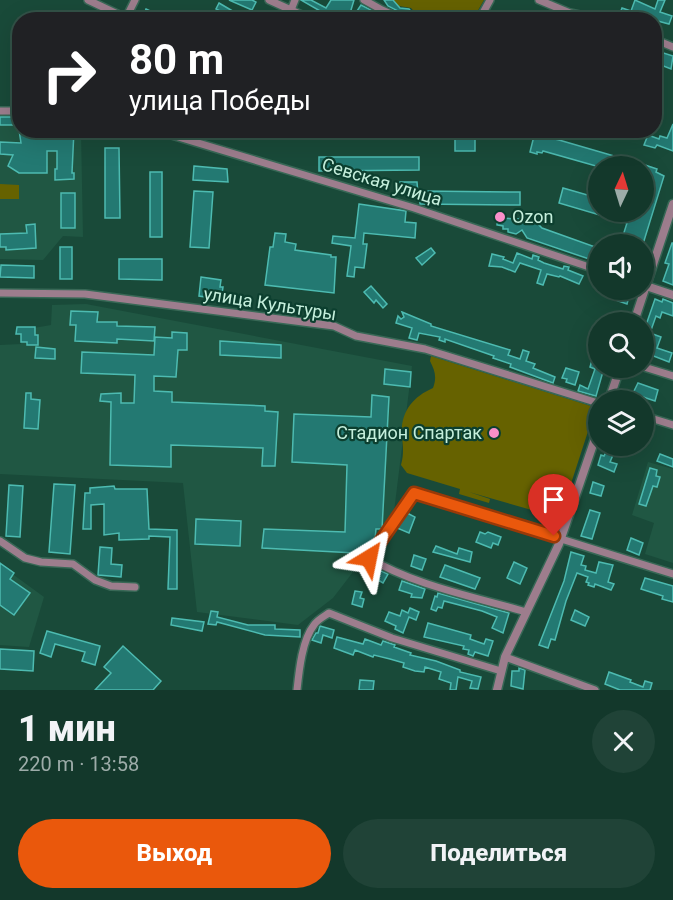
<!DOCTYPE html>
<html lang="ru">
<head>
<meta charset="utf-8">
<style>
	body { margin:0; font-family:Roboto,sans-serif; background:#204337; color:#f1f3f6; height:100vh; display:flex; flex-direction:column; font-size:22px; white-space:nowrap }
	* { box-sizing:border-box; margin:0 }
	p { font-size:20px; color:#9daca9 }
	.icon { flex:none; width:33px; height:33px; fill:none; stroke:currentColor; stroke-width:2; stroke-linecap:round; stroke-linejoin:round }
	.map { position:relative; height:690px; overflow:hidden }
	.details { display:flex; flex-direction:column; background:#13382b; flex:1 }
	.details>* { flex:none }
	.top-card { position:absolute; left:12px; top:12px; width:650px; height:126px; border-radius:24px; box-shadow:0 6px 24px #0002,0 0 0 2px #325247; background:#202124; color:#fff; overflow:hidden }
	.needle { width:39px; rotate:4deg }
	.controls { position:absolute; left:588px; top:156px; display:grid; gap:12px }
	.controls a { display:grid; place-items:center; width:66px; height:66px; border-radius:50%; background:#13382b; box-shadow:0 6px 24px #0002,0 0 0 2px #325247; font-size:30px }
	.pin { position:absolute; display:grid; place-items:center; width:51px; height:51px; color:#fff; margin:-62px -26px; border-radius:50% 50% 50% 0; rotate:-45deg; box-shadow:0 0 6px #0007 }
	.pin .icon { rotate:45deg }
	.me { position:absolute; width:66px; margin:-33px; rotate:35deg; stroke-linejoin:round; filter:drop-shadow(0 0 4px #0008) }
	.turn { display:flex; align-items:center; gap:21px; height:126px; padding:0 18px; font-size:27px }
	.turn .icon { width:78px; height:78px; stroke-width:2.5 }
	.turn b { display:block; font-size:42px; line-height:51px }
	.round { display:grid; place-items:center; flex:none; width:63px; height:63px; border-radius:32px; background:#204337 }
	.overview { display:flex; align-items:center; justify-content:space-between; height:102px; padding:0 18px }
	h1 { font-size:36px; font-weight:800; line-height:45px }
	.button { display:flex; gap:12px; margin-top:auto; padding:12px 18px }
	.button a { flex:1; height:69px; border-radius:36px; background:#ea580c; color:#fff; font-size:24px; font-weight:800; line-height:69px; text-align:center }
	.button a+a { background:#204337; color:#f1f3f6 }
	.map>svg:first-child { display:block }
	.built { fill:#205743 }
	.green { fill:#666200 }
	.building { fill:#237972; stroke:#4dbbb1; stroke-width:1.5 }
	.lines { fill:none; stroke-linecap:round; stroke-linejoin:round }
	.minor-casing { stroke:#386856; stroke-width:10 }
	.tertiary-casing { stroke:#386856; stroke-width:11 }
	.minor { stroke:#9d7d8d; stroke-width:7 }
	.tertiary { stroke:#9d7d8d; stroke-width:8 }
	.route-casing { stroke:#983908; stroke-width:15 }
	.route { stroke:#ea580c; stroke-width:10 }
	.poi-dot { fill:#f98fca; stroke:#0c3f2f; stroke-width:2 }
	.labels { text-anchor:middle; stroke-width:4.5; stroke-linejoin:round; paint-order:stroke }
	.street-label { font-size:18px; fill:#c5efdc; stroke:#0c3f2f }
	.poi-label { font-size:18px; fill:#c5efdc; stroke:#0c3f2f; text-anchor:start }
</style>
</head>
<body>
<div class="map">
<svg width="673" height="690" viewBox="0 0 673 690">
	<rect width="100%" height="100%" fill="#194a39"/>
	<g class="built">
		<polygon points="0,114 19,114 20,130 81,131 83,237 63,236 43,260 0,259"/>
		<polygon points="86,304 412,366 393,520 333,598 298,625 197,612 183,483 0,474 0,345 21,344 22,330 51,325 52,305"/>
		<polygon points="648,462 673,469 673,563 645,554 654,523 632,515"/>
		<polygon points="0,565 44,597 29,647 0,645"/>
	</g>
	<g class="green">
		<polygon points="393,0 484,0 473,19 422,20 411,8 399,6"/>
		<polygon points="0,184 19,185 19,199 0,199"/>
		<path d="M431,356L591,406L594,413L565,502L542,513L469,492L490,499L489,503L459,494L460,489L407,473L401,465C404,454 403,447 402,436C400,413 412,397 433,388C437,377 435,371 430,361Z"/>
	</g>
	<g class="building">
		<polygon points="229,0 252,0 256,2 252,10"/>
		<polygon points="301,0 311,0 326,8 331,0 354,0 348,20 327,15"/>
		<polygon points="384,0 393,0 400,8 409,9 418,20 411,20 406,15 388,6"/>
		<polygon points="635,0 655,9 658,0 665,0 660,12 672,16 669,24 654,20 627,20 619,16 622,8 631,11"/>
		<polygon points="219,3 248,20 238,20 216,9"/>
		<polygon points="361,5 373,11 367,20 351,20"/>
		<polygon points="146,9 169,20 149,20 143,17"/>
		<polygon points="654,50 673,56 671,69 661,65 662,62 654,59"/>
		<rect x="0" y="117" width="20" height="8"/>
		<polygon points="673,124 673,151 657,145 655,148 644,145 648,135 659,139 660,136 667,138"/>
		<polygon points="19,130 74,130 72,173 74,173 74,179 55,180 55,169 57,169 57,151 47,151 47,173 19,173 8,166 13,155 0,154 0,142 21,143"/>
		<polygon points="219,130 320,130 320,137 219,138"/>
		<rect x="455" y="130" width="20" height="21"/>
		<polygon points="534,136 545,139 546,137 559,140 645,165 657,169 656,172 664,176 643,244 628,244 621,242 627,223 559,203 563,188 598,198 598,212 644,212 644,166 596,166 543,151 542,153 537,152 537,154 530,152"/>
		<polygon points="105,148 119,148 120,218 105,218"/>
		<polygon points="319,157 419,157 419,170 319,171"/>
		<polygon points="194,166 227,169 228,182 193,180"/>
		<rect x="150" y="172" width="12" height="65"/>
		<polygon points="400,182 417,182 418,194 400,194"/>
		<polygon points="194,191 213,192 209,248 190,247"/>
		<polygon points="420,191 520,192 520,205 420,204"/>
		<rect x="61" y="193" width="14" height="35"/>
		<polygon points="359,204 406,211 405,222 416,223 415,238 364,233 363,244 367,244 364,268 355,267 354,277 347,276 351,246 332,243 333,236 355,238"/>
		<polygon points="521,214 533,214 533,219 542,228 598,248 598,262 527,238 522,230 516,234 508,232 508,229 503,229 503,226 497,225 498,218 520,219"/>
		<polygon points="35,224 36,248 6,250 6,247 0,247 0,234 27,233 26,225"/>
		<polygon points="275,233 286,234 285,242 296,244 295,250 331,255 331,257 336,257 334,293 265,285 270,247 273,247"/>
		<polygon points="672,243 673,243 673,285 663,281 669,264 665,263"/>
		<rect x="60" y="247" width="12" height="32"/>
		<polygon points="431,248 435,253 422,265 416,258"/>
		<polygon points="517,253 532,259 533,255 539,257 538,260 544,263 563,269 564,266 569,267 568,270 583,276 579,284 560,276 559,277 547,274 543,285 537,283 541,270 520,263 515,272 502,267 489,266 492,254 504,257 503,259 513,263"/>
		<polygon points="119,259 162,259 162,280 119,279"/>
		<polygon points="1,265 34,266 34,278 0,277"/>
		<polygon points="201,277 221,280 220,287 223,287 222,294 219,294 218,299 199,296"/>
		<polygon points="371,286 387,304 383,308 376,300 374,303 364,292"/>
		<polygon points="599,290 623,290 630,292 627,304 610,298 611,295"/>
		<polygon points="655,299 662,302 663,299 673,303 673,316 662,312 660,318 656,316 650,333 661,337 657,348 672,353 669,362 651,355 647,362 644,361 644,331"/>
		<polygon points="71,311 98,312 97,322 117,322 117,326 155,327 154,341 117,339 117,343 75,341 76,325 70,325"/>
		<polygon points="402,312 431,324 431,326 510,350 508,355 520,359 523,350 529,352 526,361 535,364 533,368 555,377 553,383 510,367 511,364 493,358 494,356 445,339 445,342 439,340 440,337 419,333 417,340 409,338 412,328 396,323 398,316 401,319 404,317"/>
		<polygon points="17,327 35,327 35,335 38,335 38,345 27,345 27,342 21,342 21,334 16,334"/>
		<polygon points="172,332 187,333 187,350 178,350 176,377 154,376 154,391 172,392 172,402 265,406 265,411 278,412 275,466 262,466 263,448 171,445 171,467 110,465 111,402 100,401 101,394 121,393 121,403 134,403 135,375 81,373 82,352 154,355 155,337 172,338"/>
		<polygon points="220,341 281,345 281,358 220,355"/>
		<polygon points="597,343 598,343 598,368 604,368 596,396 578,391 580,385 588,389 595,369 590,367"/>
		<polygon points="36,347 55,349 55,359 35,358"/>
		<polygon points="566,368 579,372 575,385 566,382 567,379 562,378"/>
		<polygon points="385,369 411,372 410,387 384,384"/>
		<polygon points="638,383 658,390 655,401 637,395 635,400 623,396 625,390 633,393"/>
		<polygon points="26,393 31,393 31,399 40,400 38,429 24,428"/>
		<polygon points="372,395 389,397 382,529 376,529 375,539 368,549 363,549 363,552 356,550 355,553 262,548 264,529 345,532 347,465 292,462 294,414 371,417"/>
		<polygon points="606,452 613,455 610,462 617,464 614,472 598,465 601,455 604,456"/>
		<polygon points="660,454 673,459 673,467 657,461"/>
		<polygon points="650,468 657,470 656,476 660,477 657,487 653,486 646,506 639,504"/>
		<polygon points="593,482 604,486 601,496 590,493"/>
		<polygon points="54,484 75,485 70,554 49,552"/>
		<polygon points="9,485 23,486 20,537 6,536"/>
		<polygon points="114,486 115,489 147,489 149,529 177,530 177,589 168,589 170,537 149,536 149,539 119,540 119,533 104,535 104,504 91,505 91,529 83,529 85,493 90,493 90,488"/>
		<polygon points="590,510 600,513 592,539 581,536"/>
		<polygon points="407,513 415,517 409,533 397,528"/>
		<polygon points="196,519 241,521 240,546 195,544"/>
		<polygon points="480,532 485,534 488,532 501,537 498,545 493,543 491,548 476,542"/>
		<polygon points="631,538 643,543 639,555 627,550"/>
		<polygon points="436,546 457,554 459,548 472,552 470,562 433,552"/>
		<polygon points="100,547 112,548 111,564 122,565 121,577 98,575"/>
		<polygon points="571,552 584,556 581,565 586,566 585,570 596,573 599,562 613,565 608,582 614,584 611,590 595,584 594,587 588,585 589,583 586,582 588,577 577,573 566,601 555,640 551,639 548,648 539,645 564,581"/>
		<polygon points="414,555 426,559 422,570 411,566"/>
		<polygon points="514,562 527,568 520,584 507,578"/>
		<polygon points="0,563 14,573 10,579 30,593 14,615 0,605"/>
		<polygon points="445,565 480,578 475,589 440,577"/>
		<polygon points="372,567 388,574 383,583 378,580 376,582 366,576"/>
		<polygon points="645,578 673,586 673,602 662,599 663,596 641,589"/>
		<polygon points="402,581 425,589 422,598 411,597 412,594 399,590"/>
		<polygon points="355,591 362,592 360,598 364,599 362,607 352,604"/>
		<polygon points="438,593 509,613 503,633 492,628 497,617 482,611 444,601 442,608 438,607 436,611 431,609 435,596 437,597"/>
		<polygon points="410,608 419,612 416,620 409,617 403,633 395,629 396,626 385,621 389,612 400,616 402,610 408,613"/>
		<polygon points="575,610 589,617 585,626 571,620"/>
		<polygon points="211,611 218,612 217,617 248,625 275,625 275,629 300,630 300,637 265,635 217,622 216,625 208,624"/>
		<polygon points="172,618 204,622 202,631 171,625"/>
		<polygon points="428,623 471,635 470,639 484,644 486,639 493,641 488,656 475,652 473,656 468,654 469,650 463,649 464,646 424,637"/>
		<polygon points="320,626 334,630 332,638 323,635 321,643 312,640 316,633 318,633"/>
		<polygon points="47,631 100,646 95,665 82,661 85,652 55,644 51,657 40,653"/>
		<polygon points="337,637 363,644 365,639 381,645 383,641 395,645 394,647 411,653 410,655 436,661 460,670 460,672 481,677 478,689 470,688 472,681 458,677 456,690 450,690 451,683 439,679 441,672 425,667 424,672 415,671 403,667 404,663 390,659 374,655 373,657 355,650 353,655 334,648"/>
		<polygon points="123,646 161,681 153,690 95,690 111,673 104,667"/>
		<polygon points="0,649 34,651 33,671 0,669"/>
		<polygon points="519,668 525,670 523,689 511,686 512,671 519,671"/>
		<polygon points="609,672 631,680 630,682 643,687 645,681 652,683 650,690 620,690 605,684"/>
		<polygon points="360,680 374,681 373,690 359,690"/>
	</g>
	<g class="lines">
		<g class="minor-casing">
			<g id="minor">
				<polyline points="88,0 130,20"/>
				<polyline points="269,0 291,10"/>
				<polyline points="295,0 291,10 304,16"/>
				<polyline points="364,0 382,10 404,20"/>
				<polyline points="539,0 570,13 603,20"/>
				<polyline points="126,18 135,0"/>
				<polyline points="479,20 490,0"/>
				<polyline points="654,39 673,47"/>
				<polyline points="0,111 20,111"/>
				<polyline points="155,130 414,208 598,270"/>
				<polyline points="0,293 85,294 334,326 356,336 425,349 598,403"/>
				<polyline points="644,367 673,376"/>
				<polyline points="644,416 673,425"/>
				<polyline points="0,541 25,558 41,562 73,564 95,580 111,586 135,587"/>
				<path d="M526,612C475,597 413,585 369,558L414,493L673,574"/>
				<polyline points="505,657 595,690"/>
				<path d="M297,690C299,671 302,640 314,625C317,620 323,617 329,613L392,638L501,671"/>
			</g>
		</g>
		<g class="tertiary-casing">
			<g id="tertiary">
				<polyline points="646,286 673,295"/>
				<polyline points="634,322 673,204"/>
				<polyline points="609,400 620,368"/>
				<polyline points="497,690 505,657 559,544 598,430"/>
			</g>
		</g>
		<use href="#minor" class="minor"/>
		<use href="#tertiary" class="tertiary"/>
	</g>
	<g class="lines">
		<g class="route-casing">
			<polyline id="route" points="369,558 414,493 554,536"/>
		</g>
		<use href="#route" class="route"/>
	</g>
	<g class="poi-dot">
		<circle cx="500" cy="217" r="6"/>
		<circle cx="494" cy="433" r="6"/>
	</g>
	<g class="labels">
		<g class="street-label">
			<text transform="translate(382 182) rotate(17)" y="6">Севская улица</text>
			<text transform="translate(270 304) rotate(9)" y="6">улица Культуры</text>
		</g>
		<g class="poi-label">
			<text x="512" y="223">Ozon</text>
			<text x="482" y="439" text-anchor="end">Стадион Спартак</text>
		</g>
	</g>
</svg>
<div class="controls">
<a><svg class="needle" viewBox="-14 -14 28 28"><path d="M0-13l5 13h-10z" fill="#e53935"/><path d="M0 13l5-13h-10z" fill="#9daca9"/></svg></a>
<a><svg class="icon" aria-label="sound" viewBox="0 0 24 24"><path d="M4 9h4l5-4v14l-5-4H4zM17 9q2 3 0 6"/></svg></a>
<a><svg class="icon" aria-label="search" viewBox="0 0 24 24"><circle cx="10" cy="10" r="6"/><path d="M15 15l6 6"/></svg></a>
<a><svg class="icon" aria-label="layers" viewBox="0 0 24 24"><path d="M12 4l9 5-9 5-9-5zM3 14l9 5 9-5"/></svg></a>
</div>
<div class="pin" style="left:554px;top:536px;background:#d93025"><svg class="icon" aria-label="arrive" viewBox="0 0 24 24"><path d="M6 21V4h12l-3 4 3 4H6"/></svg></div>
<svg class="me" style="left:369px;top:558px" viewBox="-20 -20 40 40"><path d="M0-17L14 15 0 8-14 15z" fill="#ea580c" stroke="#fff" stroke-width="4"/></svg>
<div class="top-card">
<div class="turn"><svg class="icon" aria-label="right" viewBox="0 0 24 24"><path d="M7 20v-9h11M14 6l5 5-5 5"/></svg><div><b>80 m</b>улица Победы</div></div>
</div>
</div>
<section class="details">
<div class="overview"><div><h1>1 мин</h1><p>220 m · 13:58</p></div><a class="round"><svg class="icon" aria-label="close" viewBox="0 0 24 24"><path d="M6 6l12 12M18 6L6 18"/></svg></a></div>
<div class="button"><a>Выход</a><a>Поделиться</a></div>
</section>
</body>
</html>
